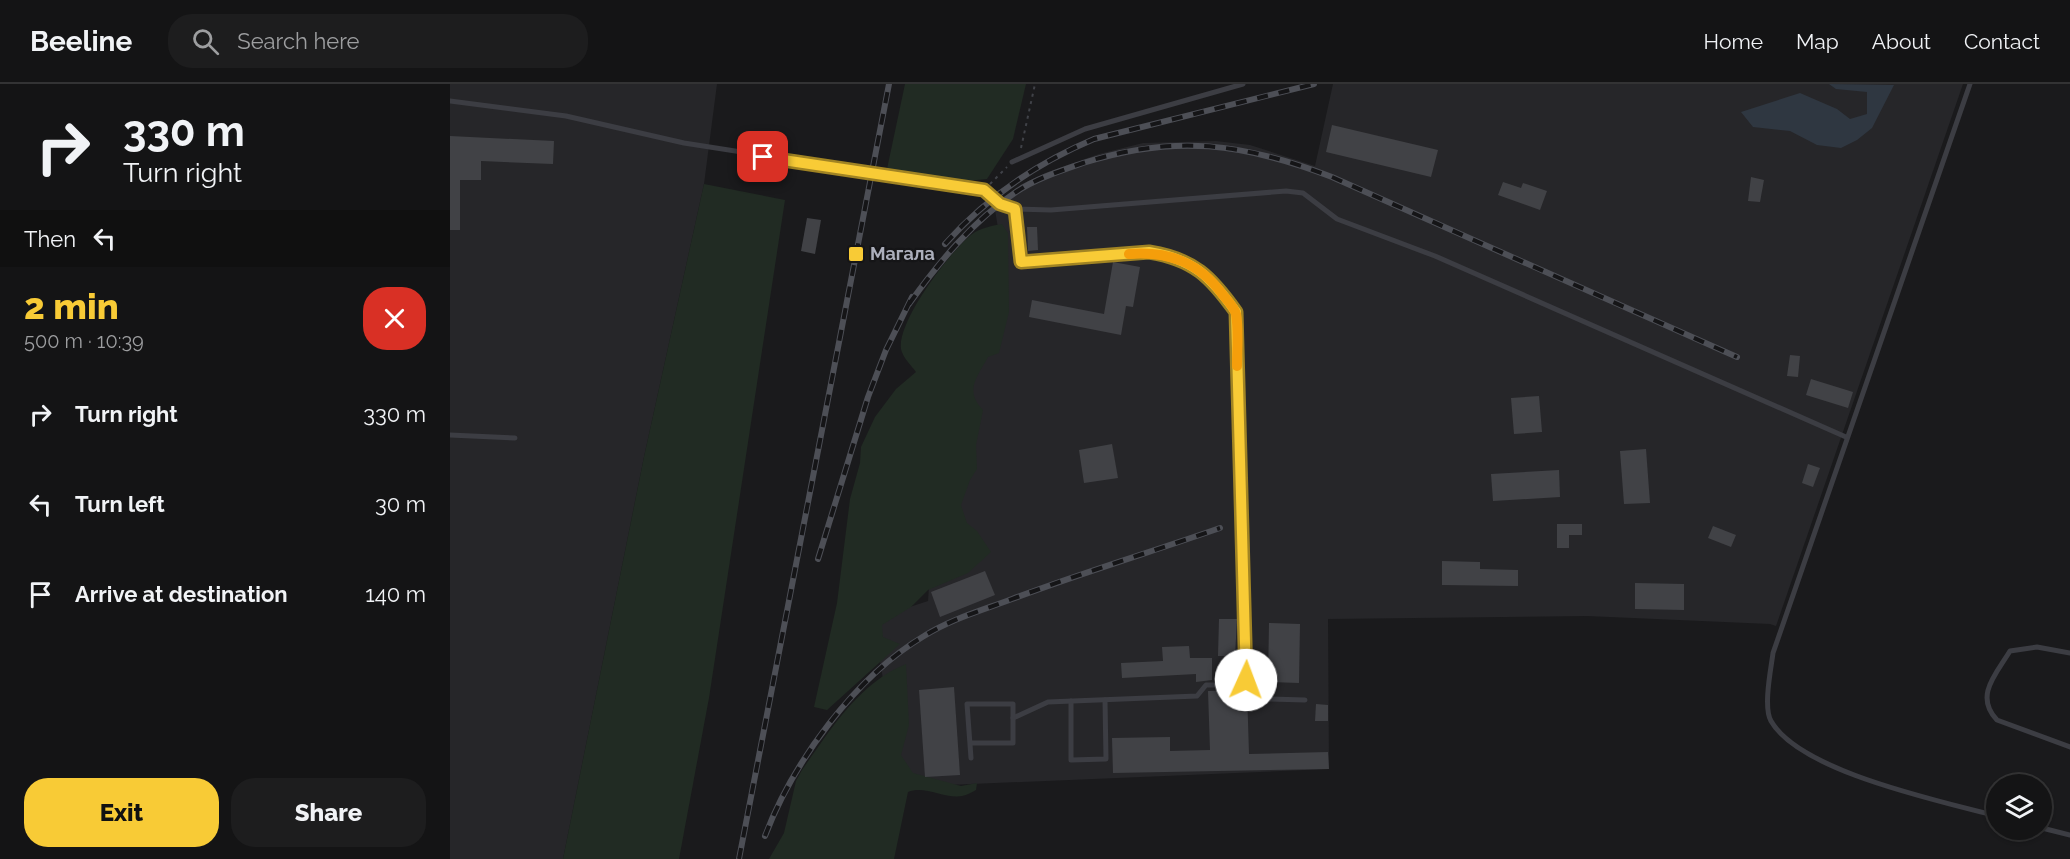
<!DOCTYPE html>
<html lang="en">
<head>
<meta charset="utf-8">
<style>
	body { margin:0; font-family:Raleway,sans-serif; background:#1d1d1e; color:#f1f3f6; height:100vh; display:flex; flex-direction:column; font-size:22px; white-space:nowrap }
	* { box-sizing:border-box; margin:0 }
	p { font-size:20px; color:#9d9ea0 }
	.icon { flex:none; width:33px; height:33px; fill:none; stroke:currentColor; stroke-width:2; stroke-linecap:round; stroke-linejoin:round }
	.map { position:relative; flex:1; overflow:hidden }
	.details { display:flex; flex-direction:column; background:#141415; width:450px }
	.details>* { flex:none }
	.hud { background:#141415; color:#f1f3f6; overflow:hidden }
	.tools { position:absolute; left:1536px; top:690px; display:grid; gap:12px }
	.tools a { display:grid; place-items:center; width:66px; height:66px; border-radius:50%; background:#141415; box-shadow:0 2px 4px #0004,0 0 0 2px #333334; font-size:30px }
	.pin { position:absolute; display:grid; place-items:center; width:51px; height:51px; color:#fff; margin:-26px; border-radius:12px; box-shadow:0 3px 9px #0006 }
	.me { position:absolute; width:66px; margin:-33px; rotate:2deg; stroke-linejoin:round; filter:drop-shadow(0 0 4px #0008) }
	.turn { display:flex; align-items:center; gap:21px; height:126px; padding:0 24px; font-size:27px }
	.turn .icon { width:78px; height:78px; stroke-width:2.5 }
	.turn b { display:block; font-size:42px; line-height:51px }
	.then { display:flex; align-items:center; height:57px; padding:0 24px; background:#0003; gap:12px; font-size:22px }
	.round { display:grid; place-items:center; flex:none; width:63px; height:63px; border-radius:24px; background:#1d1d1e }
	.head { display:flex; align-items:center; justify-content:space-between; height:102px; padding:0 24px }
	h1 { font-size:36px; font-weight:800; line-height:45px; color:#f8cb36 }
	.button { display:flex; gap:12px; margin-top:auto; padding:12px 24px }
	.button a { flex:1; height:69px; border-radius:24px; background:#f8cb36; color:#111; font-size:24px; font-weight:800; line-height:69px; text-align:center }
	.button a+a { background:#1d1d1e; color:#f1f3f6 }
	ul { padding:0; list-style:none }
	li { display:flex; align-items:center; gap:18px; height:90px; padding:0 24px }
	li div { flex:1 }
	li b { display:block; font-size:22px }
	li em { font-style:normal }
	header { display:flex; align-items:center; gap:36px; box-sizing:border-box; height:84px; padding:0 30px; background:#141415; border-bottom:2px solid #333334 }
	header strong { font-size:28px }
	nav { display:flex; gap:33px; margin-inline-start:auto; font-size:21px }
	.search { width:420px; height:54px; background:#1d1d1e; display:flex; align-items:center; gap:15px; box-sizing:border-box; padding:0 21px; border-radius:24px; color:#9d9ea0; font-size:22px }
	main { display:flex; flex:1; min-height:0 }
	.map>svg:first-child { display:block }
	.built { fill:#262629 }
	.green { fill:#212b23 }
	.water { fill:#2f3741 }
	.building { fill:#414246 }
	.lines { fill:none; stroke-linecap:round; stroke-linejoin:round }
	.path { stroke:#404248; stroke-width:2; stroke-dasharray:3 4.5; stroke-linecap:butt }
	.lane { stroke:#3c3d43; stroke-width:5 }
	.rail-casing { stroke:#4d4f56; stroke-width:6 }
	.rail { stroke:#151517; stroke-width:4; stroke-dasharray:11; stroke-linecap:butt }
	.route-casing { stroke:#a18423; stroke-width:15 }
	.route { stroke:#f8cb36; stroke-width:10 }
	.slow { stroke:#f59e0b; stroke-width:10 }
	.poi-dot { fill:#f8cb36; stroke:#151517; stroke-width:2 }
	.labels { text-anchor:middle; stroke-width:4.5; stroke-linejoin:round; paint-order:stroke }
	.poi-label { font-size:18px; font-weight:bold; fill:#acafbc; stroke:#151517; text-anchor:start }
</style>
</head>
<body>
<header>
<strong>Beeline</strong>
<div class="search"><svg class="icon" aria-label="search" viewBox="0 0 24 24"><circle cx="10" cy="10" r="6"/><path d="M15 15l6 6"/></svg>Search here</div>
<nav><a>Home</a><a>Map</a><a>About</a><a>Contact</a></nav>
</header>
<main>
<section class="details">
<div class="hud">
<div class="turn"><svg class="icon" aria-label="right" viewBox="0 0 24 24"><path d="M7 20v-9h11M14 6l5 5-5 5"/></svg><div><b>330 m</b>Turn right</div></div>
<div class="then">Then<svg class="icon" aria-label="left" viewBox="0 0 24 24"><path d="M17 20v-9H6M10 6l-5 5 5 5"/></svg></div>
</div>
<div class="head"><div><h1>2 min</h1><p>500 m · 10:39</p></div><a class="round" style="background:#d93025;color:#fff"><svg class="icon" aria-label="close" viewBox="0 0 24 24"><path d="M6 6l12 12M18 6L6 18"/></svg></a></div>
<ul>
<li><svg class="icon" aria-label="right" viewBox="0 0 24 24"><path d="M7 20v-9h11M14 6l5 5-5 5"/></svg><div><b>Turn right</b></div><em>330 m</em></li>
<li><svg class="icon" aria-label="left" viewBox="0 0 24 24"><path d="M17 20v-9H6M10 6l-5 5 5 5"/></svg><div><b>Turn left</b></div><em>30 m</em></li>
<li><svg class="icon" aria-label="arrive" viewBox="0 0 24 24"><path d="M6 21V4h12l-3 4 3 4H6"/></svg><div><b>Arrive at destination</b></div><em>140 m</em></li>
</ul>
<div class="button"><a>Exit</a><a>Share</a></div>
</section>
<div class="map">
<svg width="1620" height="775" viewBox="0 0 1620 775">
	<rect width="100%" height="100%" fill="#1a1a1c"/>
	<g class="built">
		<polygon points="0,0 267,0 254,100 194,373 113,775 0,775"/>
		<polygon points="883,0 1513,0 1326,542 1320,540 1137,532 878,535 879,685 451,703 423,535 478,517 480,488 548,144 544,120 572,100 595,89 649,70 693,59 766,57 800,61 865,82"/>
	</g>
	<g class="green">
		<polygon points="455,0 576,0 563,55 537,95 517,97 437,85"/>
		<polygon points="254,100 335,116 259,614 229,775 113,775 194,373"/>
		<path d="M552,140L558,149L559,228L549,269L538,273C527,294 514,306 533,326L526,361L527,385L520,396L511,421L517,439L527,447L541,468L518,489L478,506L461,523L432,541L433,553L450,560L377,626L364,623L387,519L400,415L410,379L411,363L425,333L446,305L466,288C461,281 453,274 451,265C447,237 500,168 521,151C530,144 541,142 552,140Z"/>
		<path d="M456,580L459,641L451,671L463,689L511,702L527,699L526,706C522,708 517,711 512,712C494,715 475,701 458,708L444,775H319L334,749L346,697L352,686C381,645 409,599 456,580Z"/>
	</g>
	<polygon class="water" points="1379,0 1444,1 1422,44 1407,56 1391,64 1367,61 1340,47 1303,43 1291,28 1350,9 1387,25 1400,35 1417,30 1417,8 1386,5"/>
	<g class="building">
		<polygon points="882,41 988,66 981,93 876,68"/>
		<polygon points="0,52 104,57 103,80 31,77 31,96 10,96 10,146 0,146"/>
		<polygon points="1301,93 1314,96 1310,118 1298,117"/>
		<polygon points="1053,98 1071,104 1073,99 1097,107 1090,126 1048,111"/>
		<polygon points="357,134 371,136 365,170 351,167"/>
		<polygon points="577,143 587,143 588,166 578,167"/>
		<polygon points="663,178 690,183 683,223 676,222 671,251 579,233 582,216 654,230"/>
		<polygon points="1340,271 1350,272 1348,293 1337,292"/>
		<polygon points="1361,295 1403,308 1398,324 1356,311"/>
		<polygon points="1089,312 1092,348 1064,350 1061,314"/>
		<polygon points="662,360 668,394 634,399 629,366"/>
		<polygon points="1196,365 1200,419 1174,420 1170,367"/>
		<polygon points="1358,380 1370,384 1363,403 1352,399"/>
		<polygon points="1109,386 1110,413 1043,417 1041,390"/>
		<polygon points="1107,440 1132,440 1132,451 1119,451 1119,464 1107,464"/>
		<polygon points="1263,442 1286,451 1281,463 1258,454"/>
		<polygon points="992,477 1030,478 1030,485 1068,486 1068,502 992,501"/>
		<polygon points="535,487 545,511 490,533 481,508"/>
		<polygon points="1185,499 1234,500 1234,526 1185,525"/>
		<polygon points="769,535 787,535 785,572 768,572"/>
		<polygon points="819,539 850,540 849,599 818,598"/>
		<polygon points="739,562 740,574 762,574 762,596 746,598 746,590 672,594 671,579 713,577 712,563"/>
		<polygon points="504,603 510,691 475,693 469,606"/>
		<polygon points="797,606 799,670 878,668 879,685 663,689 662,654 720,653 720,667 760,666 758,607"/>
		<polygon points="866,620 878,621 878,637 865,637"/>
	</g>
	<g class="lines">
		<g class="path">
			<polyline points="571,64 585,0"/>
			<polyline points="540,100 557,83"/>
		</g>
		<g class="lane">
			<path d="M1520,0L1323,569C1321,585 1313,623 1321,637C1350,688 1491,717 1546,732"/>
			<polyline points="0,17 116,32 234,59 534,106 550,120 565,125 601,126 836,107 853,109 887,135 985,172 1396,353"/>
			<polyline points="562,78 635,45 793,0"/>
			<polyline points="0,351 65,354"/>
			<path d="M1620,569L1587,563L1560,567C1546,590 1524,612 1547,636L1620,663"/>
			<polyline points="796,596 817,615 855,616"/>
			<polyline points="621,617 621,676 656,675 655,616"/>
			<path d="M563,634L598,618L747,612L756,601H791L796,596L797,580L786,228C760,193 744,175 699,168L571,178L565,125"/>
			<polyline points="520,659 563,659 563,620 517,620 521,674"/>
			<polyline points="1592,744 1620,751"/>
		</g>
		<g class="rail-casing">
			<g id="rail">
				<path d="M495,160C536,114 587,79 644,55L864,0"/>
				<path d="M459,220C489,178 523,137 566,108C585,95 610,87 633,79C724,50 794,59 882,93L1287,273"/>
				<polyline points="368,475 418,313 436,266 462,213"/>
				<path d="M315,752C343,678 405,593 474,552C501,535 533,526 562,515C631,489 701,468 770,444"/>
				<polyline points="289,775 439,0"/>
			</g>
		</g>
		<use href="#rail" class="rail"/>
	</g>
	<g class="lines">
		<g class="route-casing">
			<path id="route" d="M313,73L534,106L550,120L565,125L571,178L699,168C744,175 761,193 786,228L796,596"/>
		</g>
		<use href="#route" class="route"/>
		<path class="slow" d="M679,170C718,167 749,178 773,211C777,216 784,223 786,230C789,246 787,266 787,282"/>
	</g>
	<rect class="poi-dot" x="398" y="162" width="16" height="16" rx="3"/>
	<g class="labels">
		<g class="poi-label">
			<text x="420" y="176">Магала</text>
		</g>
	</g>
</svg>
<div class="tools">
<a><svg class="icon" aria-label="layers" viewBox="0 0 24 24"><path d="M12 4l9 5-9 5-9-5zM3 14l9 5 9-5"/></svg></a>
</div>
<div class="pin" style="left:313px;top:73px;background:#d93025"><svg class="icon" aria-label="arrive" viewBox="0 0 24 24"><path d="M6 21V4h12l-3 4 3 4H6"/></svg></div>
<svg class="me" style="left:796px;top:596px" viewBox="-20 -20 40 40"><circle r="19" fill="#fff"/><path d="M0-13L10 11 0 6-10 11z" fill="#f8cb36"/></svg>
</div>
</main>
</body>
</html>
